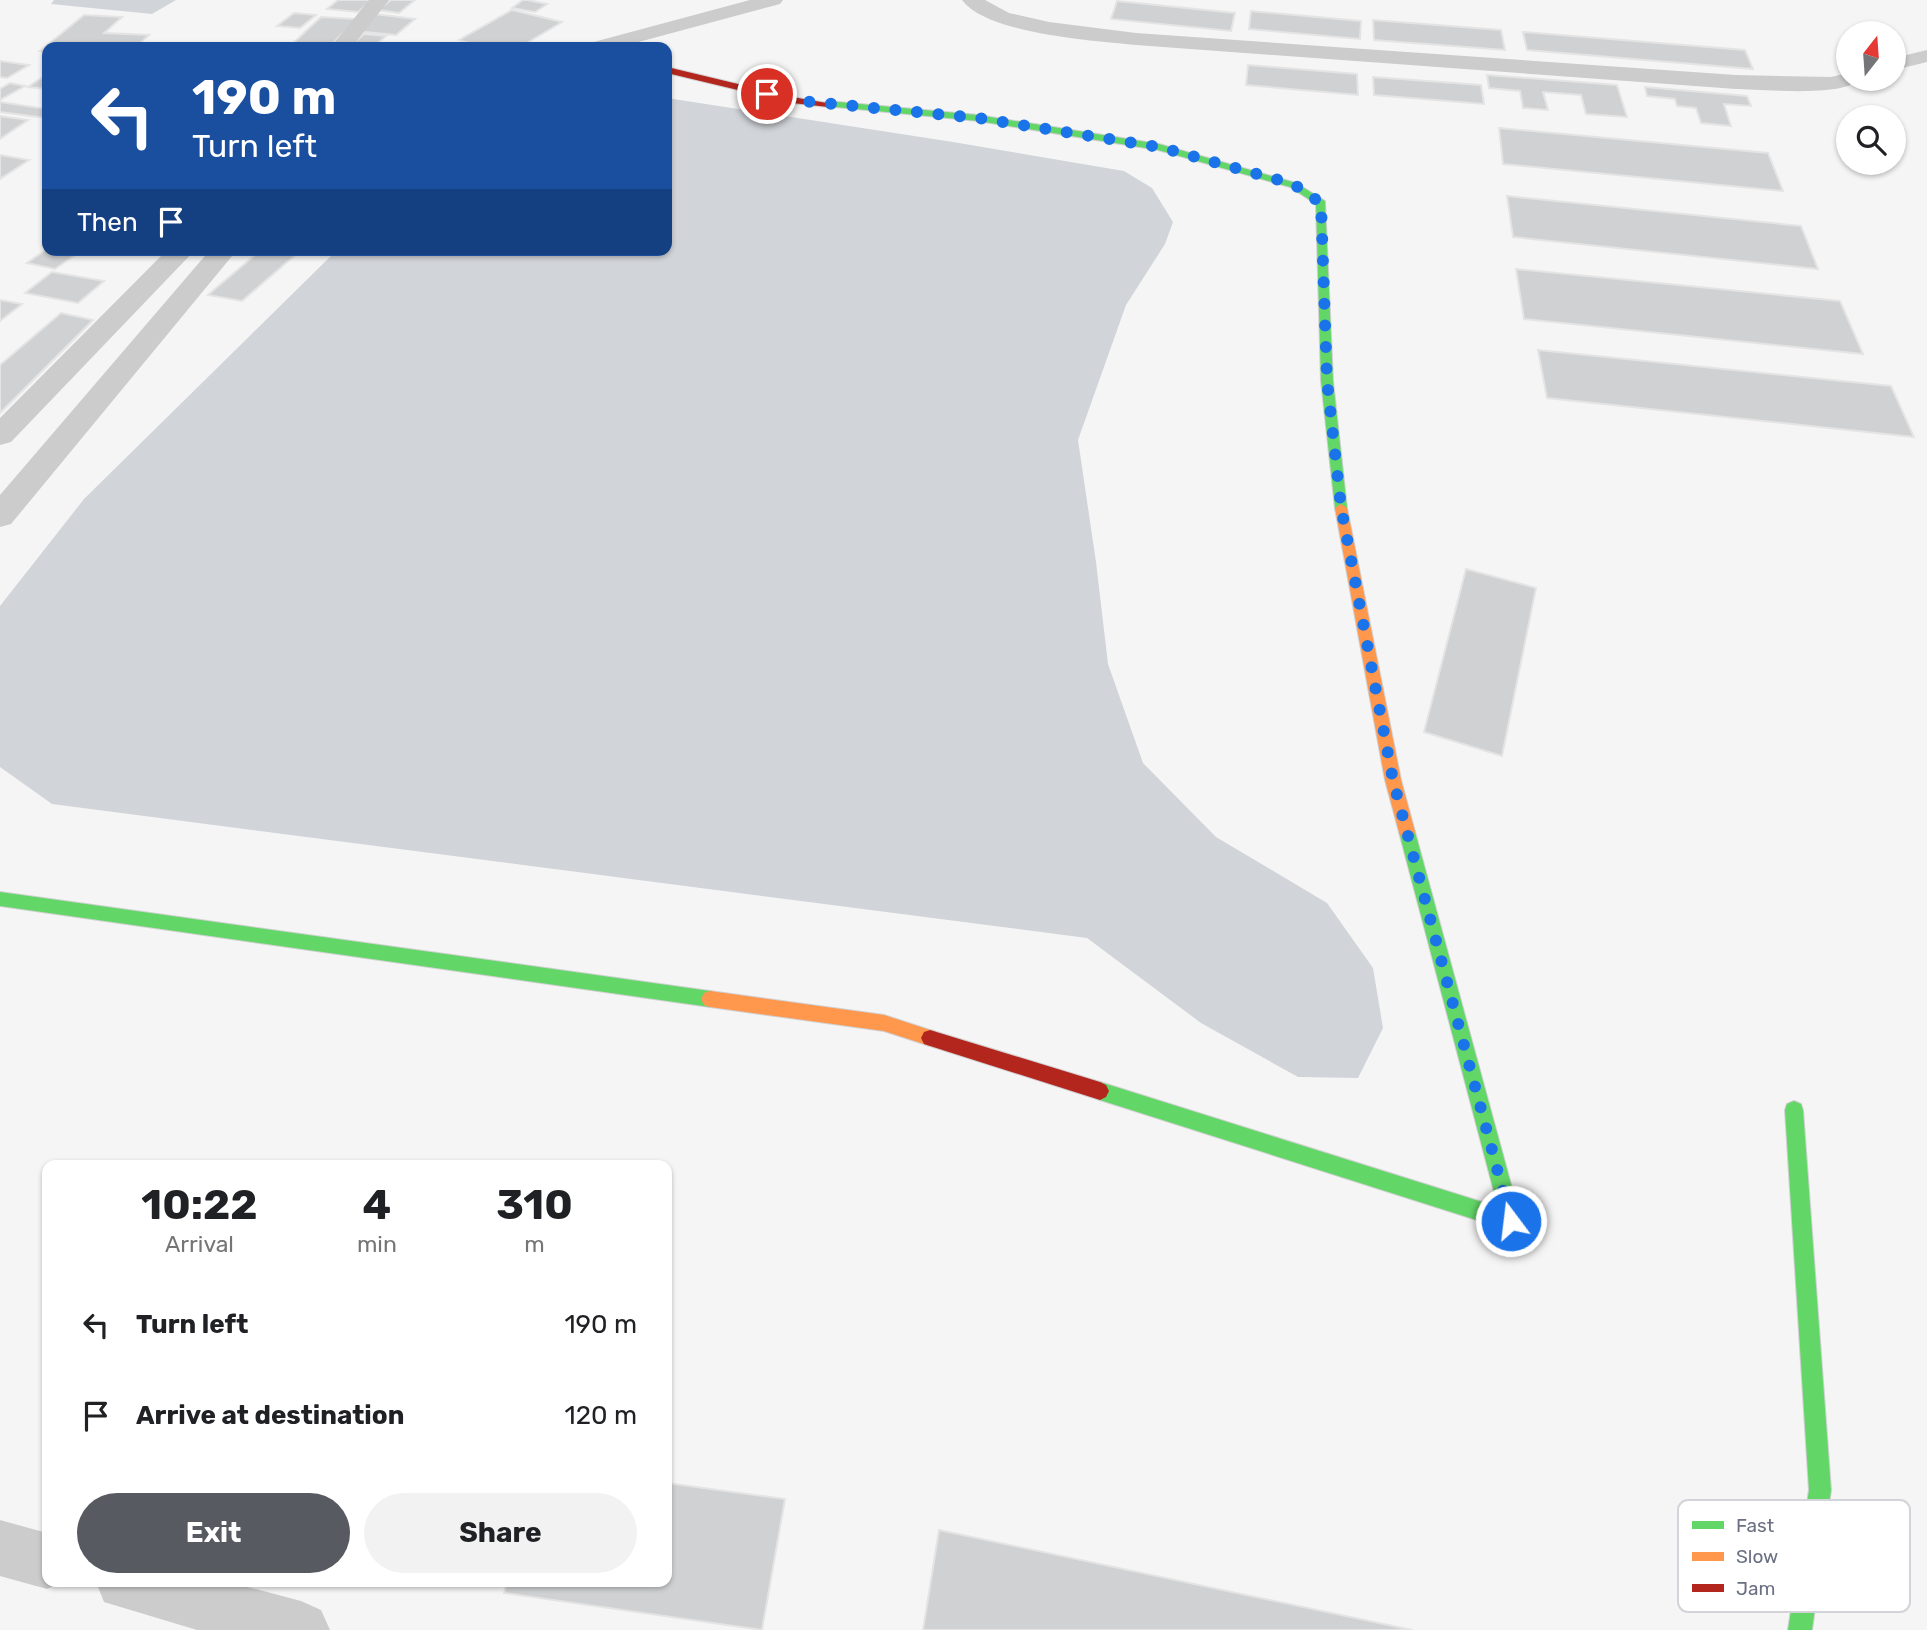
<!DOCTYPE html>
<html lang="en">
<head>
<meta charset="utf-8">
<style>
	body { margin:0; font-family:Rubik,sans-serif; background:#f2f2f2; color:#202124; height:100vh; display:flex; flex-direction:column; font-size:26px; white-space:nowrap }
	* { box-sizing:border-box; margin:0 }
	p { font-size:23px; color:#757577 }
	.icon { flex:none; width:38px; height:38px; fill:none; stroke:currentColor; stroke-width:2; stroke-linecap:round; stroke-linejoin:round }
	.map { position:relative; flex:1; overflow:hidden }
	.panel { position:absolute; left:42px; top:1160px; width:630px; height:427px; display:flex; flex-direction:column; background:#fff; border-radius:14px; box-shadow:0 2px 5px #0004 }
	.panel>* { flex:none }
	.hud { position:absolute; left:42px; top:42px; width:630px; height:214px; border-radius:14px; box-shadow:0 2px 5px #0004; background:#1a4fa0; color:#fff; overflow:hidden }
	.needle { width:46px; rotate:17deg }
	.tools { position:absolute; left:1836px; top:21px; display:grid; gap:14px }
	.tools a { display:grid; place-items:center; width:70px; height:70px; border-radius:50%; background:#fff; box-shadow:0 2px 5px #0004; font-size:35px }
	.pin { position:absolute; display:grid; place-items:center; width:60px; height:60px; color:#fff; margin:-30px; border:4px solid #fff; border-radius:50%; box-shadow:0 2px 7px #0007 }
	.me { position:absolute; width:77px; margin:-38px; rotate:345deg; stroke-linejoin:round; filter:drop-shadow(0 0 5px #0008) }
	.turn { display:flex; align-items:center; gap:24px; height:147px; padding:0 35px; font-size:32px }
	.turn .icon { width:91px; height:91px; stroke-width:2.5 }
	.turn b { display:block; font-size:49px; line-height:60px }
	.then { display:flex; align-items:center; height:66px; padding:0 35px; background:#0003; gap:14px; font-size:26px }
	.eta { display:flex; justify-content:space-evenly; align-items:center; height:119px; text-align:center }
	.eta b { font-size:42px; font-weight:700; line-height:49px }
	.action { display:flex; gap:14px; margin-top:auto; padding:14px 35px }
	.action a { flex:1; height:80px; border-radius:42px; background:#575a60; color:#fff; font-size:28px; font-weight:700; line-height:80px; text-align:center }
	.action a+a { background:#f2f2f2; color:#202124 }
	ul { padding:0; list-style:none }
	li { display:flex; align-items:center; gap:21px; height:91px; padding:0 35px }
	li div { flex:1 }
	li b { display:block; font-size:26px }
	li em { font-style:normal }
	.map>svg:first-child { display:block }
	.water { fill:#d1d4d9 }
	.building { fill:#d0d1d2; stroke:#e4e4e4; stroke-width:2 }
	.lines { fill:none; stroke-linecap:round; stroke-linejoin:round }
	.fast-casing { stroke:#d1d1d3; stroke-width:2 }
	.slow-casing { stroke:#d1d1d3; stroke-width:2 }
	.jam-casing { stroke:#d1d1d3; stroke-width:2 }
	.street { fill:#cccccd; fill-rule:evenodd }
	.fast { fill:#63d668; fill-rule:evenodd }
	.slow { fill:#ff974d; fill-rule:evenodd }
	.jam { fill:#b3261e; fill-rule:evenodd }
	.route { stroke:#1a73e8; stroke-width:12; stroke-dasharray:0 21.6 }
	.key { fill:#fff; stroke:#d2d4d9; stroke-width:2 }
	.key-label { font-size:19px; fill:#697081 }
</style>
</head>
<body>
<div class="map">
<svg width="1927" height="1630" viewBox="0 0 1927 1630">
	<rect width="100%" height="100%" fill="#f5f5f5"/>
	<g class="water">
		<polygon points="54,0 176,0 152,14 51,4"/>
		<polygon points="667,98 953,142 1124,171 1152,188 1173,222 1165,244 1126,305 1078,440 1096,562 1108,664 1143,763 1216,837 1327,903 1373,968 1383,1028 1358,1078 1298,1077 1201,1023 1087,938 52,804 0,767 0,606 84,499 337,250 667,250"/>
	</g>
	<g class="building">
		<polygon points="338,0 372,0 358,12 327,9"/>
		<polygon points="391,0 415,0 399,13 378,10"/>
		<polygon points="523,0 527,0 547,4 535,12 512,8"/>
		<polygon points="1117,1 1235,13 1231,31 1111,19"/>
		<polygon points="512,10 562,22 520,47 484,47 459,40"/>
		<polygon points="1251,11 1361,21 1360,39 1249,29"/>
		<polygon points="294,13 316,15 300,28 277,26"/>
		<polygon points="375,14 415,19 396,35 355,31"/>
		<polygon points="84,15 122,17 104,33 149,35 136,47 47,47 47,51 40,51"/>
		<polygon points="321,17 357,19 329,47 289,47"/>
		<polygon points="1373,20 1501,30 1505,50 1374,40"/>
		<polygon points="1523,32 1745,50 1753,69 1527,50"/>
		<polygon points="364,34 386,36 373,47 349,47"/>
		<polygon points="0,61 29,65 7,78 0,77"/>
		<polygon points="1248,65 1357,74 1358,95 1246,85"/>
		<polygon points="47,74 46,89 28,87"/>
		<polygon points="1487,75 1617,85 1627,117 1586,114 1581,95 1543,92 1548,110 1523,108 1520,91 1489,88"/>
		<polygon points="1373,77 1481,85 1484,104 1374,95"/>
		<polygon points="10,83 25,86 0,100 0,89"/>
		<polygon points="1645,87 1747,96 1751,106 1724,104 1731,126 1701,123 1696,108 1677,106 1675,99 1647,96"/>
		<polygon points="0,102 47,109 47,118 0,112"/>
		<polygon points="0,116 28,120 0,139"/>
		<polygon points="1499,128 1768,153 1783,191 1503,164"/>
		<polygon points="0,155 29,160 0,179"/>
		<polygon points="1507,196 1801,226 1818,269 1513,237"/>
		<polygon points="47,249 47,250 82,250 55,269 27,263"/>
		<polygon points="261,250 301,250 242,301 208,295"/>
		<polygon points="1516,269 1840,301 1863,354 1524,319"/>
		<polygon points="52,272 104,281 78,303 25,293"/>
		<polygon points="0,300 22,304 0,321"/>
		<polygon points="61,313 93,320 0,413 0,365"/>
		<polygon points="1538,350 1891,386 1914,437 1547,398"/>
		<polygon points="1466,569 1536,588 1502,756 1424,732"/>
		<polygon points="667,1483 785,1499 762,1630 504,1593 507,1582 667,1582"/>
		<polygon points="939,1530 1412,1630 923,1630"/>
	</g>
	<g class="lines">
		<g class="fast-casing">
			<g id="fast">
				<polygon points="828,101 978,115 1159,144 1296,183 1325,201 1333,381 1347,508 1346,511 1336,511 1335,508 1321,381 1316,204 1290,187 1158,150 978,121 825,106 823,104"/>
				<polygon points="1407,825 1413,827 1415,832 1521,1221 1518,1228 1511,1231 1100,1100 1094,1097 1091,1091 1094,1085 1100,1082 1498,1207 1399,832 1401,827"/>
				<polygon points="0,892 710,991 716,993 719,999 716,1005 710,1007 0,906"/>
				<polygon points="1794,1101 1801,1104 1803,1110 1831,1490 1812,1630 1788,1630 1809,1490 1785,1110 1787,1104"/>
			</g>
		</g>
		<g class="slow-casing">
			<g id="slow">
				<polygon points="1341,504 1347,508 1401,780 1415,832 1413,837 1401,837 1399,832 1385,780 1335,508"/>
				<polygon points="710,991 884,1015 936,1032 939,1038 936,1044 930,1046 884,1031 710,1007 704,1005 701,999 704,993"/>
			</g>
		</g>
		<g class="jam-casing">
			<g id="jam">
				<polygon points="667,67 792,97 833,104 828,107 792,103 667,73"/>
				<polygon points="930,1030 1100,1082 1106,1085 1109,1091 1106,1097 1100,1100 930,1046 924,1044 921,1038 924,1032"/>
			</g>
		</g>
		<g class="street">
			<polygon points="369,0 389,0 352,47 331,47"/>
			<polygon points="750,0 783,0 780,4 620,47 587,47 590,43"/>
			<path d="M962,0H985L1009,13L1049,22L1136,33L1736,75L1831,77L1848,73V79H1859C1845,98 1760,89 1736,89L1136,45C1095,41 987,34 962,0Z"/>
			<polygon points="1927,50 1927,62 1894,70 1894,58"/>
			<polygon points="167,250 195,250 11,442 0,445 0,418"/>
			<polygon points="210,250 237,250 11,524 0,527 0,495"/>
			<polygon points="0,1520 47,1533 47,1582 63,1582 47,1589 0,1576"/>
			<polygon points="96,1582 229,1582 301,1601 321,1610 330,1630 197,1630 104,1602"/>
		</g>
		<use href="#fast" class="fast"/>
		<use href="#slow" class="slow"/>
		<use href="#jam" class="jam"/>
	</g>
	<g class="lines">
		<polyline class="route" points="767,94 792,100 978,118 1159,147 1293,184 1321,203 1327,381 1341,507 1393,780 1511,1221"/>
	</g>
	<rect x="1678" y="1500" width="232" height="112" rx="10" class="key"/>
	<rect x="1692" y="1521" width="32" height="8" fill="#63d668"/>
	<rect x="1692" y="1552" width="32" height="9" fill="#ff974d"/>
	<rect x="1692" y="1584" width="32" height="8" fill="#b3261e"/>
	<g class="key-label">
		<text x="1736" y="1532">Fast</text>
		<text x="1736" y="1563">Slow</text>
		<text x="1736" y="1595">Jam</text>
	</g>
</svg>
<div class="tools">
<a><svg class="needle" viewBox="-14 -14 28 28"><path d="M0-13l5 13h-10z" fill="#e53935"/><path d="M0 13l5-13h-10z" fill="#757577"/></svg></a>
<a><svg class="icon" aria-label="search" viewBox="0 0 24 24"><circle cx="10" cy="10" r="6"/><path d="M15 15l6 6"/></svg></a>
</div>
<div class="pin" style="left:767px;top:94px;background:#d93025"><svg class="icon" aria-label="arrive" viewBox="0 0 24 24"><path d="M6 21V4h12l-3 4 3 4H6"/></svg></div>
<svg class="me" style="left:1511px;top:1221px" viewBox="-20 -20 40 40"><circle r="17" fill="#1a73e8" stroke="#fff" stroke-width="3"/><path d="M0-11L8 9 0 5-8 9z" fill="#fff"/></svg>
<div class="hud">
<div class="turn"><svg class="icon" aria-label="left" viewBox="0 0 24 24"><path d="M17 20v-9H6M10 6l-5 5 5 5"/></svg><div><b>190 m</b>Turn left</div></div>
<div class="then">Then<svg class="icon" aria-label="arrive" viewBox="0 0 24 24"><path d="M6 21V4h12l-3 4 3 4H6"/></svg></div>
</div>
<section class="panel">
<div class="eta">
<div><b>10:22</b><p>Arrival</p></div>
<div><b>4</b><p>min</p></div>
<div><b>310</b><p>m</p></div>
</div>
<ul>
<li><svg class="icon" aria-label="left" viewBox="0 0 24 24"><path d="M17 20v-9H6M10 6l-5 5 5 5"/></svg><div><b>Turn left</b></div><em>190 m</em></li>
<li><svg class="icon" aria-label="arrive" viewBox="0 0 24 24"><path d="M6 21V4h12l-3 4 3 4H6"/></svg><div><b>Arrive at destination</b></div><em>120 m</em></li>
</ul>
<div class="action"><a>Exit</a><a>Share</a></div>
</section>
</div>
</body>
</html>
